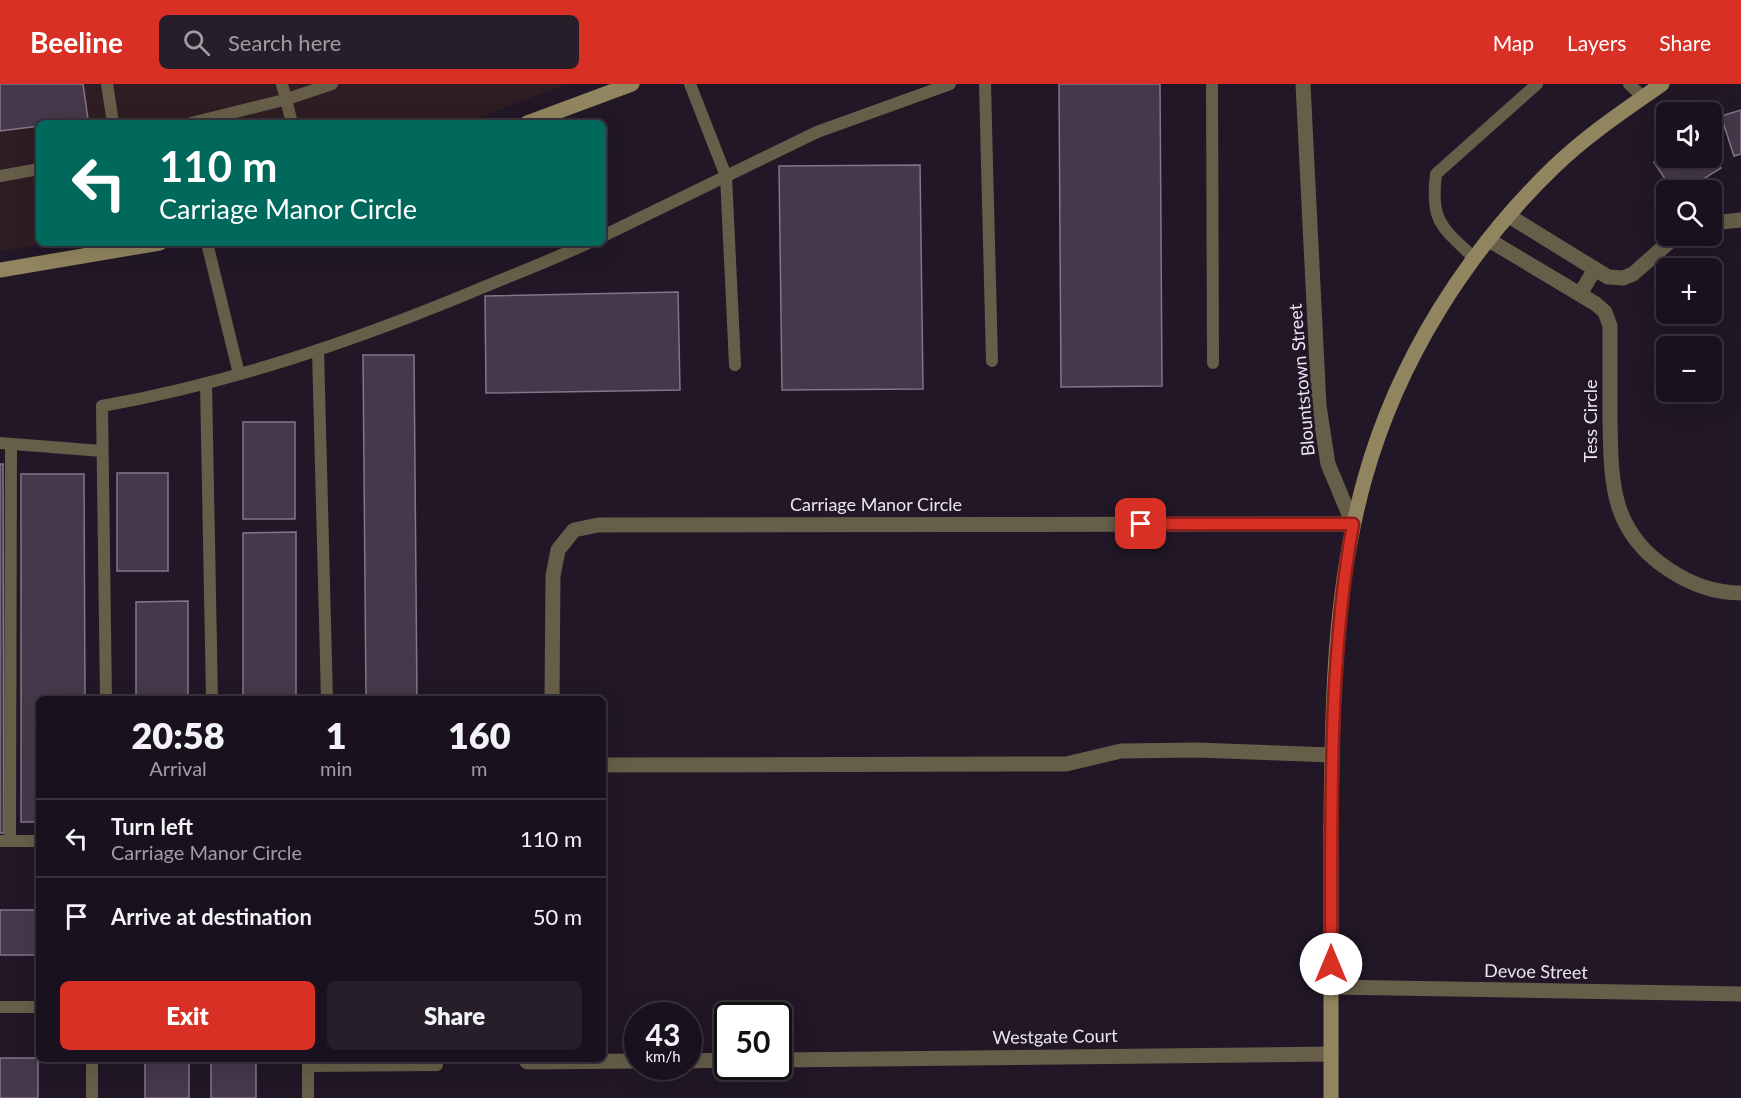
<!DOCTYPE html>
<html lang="en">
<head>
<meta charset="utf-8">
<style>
	body { margin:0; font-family:Lato,sans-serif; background:#261f2a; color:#f1f3f6; height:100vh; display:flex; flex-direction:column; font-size:22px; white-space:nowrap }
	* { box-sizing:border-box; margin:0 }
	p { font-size:20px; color:#9f9da4 }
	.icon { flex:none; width:33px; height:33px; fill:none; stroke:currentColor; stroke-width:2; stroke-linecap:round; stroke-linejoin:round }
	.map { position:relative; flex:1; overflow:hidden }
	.side { position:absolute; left:36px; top:612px; width:570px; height:366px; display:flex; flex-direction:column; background:#19111d; border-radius:9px; box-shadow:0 6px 24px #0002,0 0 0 2px #37313b }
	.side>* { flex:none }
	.top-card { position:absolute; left:36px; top:36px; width:570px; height:126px; border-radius:9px; box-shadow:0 6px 24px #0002,0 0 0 2px #37313b; background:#00695c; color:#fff; overflow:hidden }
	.controls { position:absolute; left:1656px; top:18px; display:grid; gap:12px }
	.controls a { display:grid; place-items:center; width:66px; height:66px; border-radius:9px; background:#19111d; box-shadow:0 6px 24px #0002,0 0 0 2px #37313b; font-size:30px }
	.speed { position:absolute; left:624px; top:918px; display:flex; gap:12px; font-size:30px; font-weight:700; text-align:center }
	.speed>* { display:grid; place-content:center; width:78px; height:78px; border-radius:50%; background:#19111d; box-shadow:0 6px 24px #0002,0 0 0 2px #37313b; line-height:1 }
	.speed small { font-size:15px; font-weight:400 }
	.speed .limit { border:3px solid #111; border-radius:9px; background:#fff; color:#111 }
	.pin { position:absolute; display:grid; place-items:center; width:51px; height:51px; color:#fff; margin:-26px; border-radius:12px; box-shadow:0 3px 9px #0006 }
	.me { position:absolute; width:66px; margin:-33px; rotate:0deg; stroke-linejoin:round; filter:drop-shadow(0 0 4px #0008) }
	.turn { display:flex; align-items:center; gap:21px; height:126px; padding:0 24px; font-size:27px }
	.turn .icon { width:78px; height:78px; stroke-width:2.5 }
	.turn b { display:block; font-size:42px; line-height:51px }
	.eta { display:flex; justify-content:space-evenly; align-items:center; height:102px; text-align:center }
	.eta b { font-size:36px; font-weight:800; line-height:42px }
	.primary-button { display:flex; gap:12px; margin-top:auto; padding:12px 24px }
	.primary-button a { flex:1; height:69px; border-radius:9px; background:#d93025; color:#fff; font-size:24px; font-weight:800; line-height:69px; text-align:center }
	.primary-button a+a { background:#261f2a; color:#f1f3f6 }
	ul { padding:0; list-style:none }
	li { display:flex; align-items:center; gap:18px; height:78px; padding:0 24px; border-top:2px solid #37313b }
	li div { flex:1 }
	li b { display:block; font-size:22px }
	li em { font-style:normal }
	header { display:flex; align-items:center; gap:36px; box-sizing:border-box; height:84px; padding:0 30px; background:#d93025; color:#fff }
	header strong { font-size:28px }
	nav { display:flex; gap:33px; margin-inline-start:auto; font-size:21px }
	.search { width:420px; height:54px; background:#261f2a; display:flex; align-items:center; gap:15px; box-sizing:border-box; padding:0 21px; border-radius:9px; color:#9f9da4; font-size:22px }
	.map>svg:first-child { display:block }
	.commercial { fill:#2e1d23 }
	.building { fill:#44384a; stroke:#83758a; stroke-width:1.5 }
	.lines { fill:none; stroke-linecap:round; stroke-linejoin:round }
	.lane { stroke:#665e48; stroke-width:12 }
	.street { stroke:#665e48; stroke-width:15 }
	.secondary { stroke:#91855f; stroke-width:15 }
	.route-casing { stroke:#8d1f18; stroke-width:15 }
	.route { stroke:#d93025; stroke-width:10 }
	.labels { text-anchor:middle; stroke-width:6; stroke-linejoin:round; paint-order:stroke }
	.street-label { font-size:18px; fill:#ece4f0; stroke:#211727 }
</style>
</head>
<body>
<header>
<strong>Beeline</strong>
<div class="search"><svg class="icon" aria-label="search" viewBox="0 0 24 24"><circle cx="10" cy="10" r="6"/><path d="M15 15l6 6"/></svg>Search here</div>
<nav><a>Map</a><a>Layers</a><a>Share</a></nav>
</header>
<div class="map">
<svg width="1741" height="1014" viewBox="0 0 1741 1014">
	<rect width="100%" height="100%" fill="#211727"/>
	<polygon class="commercial" points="0,0 567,0 465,39 39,39 39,159 49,159 0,167"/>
	<g class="building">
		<polygon points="0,0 83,0 88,35 39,39 39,42 0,47"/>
		<polygon points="1059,0 1160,0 1162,302 1061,303"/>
		<polygon points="1741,26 1741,70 1734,72 1721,32"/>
		<polygon points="1712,69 1721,84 1686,106 1672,106 1654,78 1666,71 1666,74 1712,74"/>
		<polygon points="920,81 923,305 782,306 779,82"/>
		<polygon points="678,208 680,306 486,309 485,212"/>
		<polygon points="363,271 414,271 417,615 366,615"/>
		<rect x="243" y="338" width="52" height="97"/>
		<polygon points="0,380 3,380 4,749 0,749"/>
		<rect x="117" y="389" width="51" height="98"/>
		<polygon points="21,390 84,390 85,615 39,615 39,738 21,738"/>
		<polygon points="296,448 296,615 243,615 243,449"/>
		<polygon points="188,517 188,615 136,615 136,518"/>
		<rect x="0" y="826" width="39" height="45"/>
		<rect x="0" y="974" width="38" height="40"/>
		<rect x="145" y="975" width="44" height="39"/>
		<rect x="211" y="975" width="45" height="39"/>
	</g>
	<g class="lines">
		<g class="lane">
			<polyline points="107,0 113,39"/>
			<polyline points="282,0 292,39"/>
			<polyline points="690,0 726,92 735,281"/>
			<polyline points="985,0 992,277"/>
			<polyline points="1212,0 1213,279"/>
			<polyline points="1629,0 1643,13"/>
			<polyline points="191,39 284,16 332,0"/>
			<polyline points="0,92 39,85"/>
			<polyline points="603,152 817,48 950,0"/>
			<polyline points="207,159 239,290"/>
			<path d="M1474,174C1442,143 1430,138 1436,90L1537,0"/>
			<polyline points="318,266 327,615"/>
			<polyline points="206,299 212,615"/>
			<polyline points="0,359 102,367"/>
			<path d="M106,615L102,322C232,299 357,256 479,205C515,190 552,176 588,159"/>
			<polyline points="0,757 39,757"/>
			<polyline points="10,757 11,360"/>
			<polyline points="0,923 39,923"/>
			<polyline points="92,975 92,1014"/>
			<polyline points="308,976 308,1014"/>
			<polyline points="308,982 437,981"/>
		</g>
		<g class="street">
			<polyline points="1509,132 1608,193 1623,194 1633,190 1676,152"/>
			<polyline points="1712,139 1741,136"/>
			<path d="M1489,156L1596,220L1605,228L1610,242C1610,273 1610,304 1610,334C1611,397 1610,447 1668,485C1690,500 1714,509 1741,509"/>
			<polyline points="1580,210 1595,185"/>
			<polyline points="552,615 553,492 558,466 574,446 598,441 1353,440 1328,380 1319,322 1303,0"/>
			<polyline points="603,681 1066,680 1121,667 1197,666 1332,671"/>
			<polyline points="1331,903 1741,910"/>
			<polyline points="778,976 1331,970"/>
			<polyline points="688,977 728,976"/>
			<polyline points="527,978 638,977"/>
		</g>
		<g class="secondary">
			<polyline points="527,39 632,0"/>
			<polyline points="0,186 160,159"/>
			<path d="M1331,1014C1331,923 1331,833 1331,742C1332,625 1333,507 1365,394C1398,276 1467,167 1554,83C1587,51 1625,26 1662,0"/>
		</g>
	</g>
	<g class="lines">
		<g class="route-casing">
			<path id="route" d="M1141,440H1353C1327,585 1332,733 1331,880"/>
		</g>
		<use href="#route" class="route"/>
	</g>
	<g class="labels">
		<g class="street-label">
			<text transform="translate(1302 296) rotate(-95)" y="6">Blountstown Street</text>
			<text transform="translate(1591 337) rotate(-90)" y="6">Tess Circle</text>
			<text x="876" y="427">Carriage Manor Circle</text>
			<text transform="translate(1536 888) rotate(1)" y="6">Devoe Street</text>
			<text transform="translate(1055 953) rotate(-1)" y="6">Westgate Court</text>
		</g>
	</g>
</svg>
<div class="controls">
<a><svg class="icon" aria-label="sound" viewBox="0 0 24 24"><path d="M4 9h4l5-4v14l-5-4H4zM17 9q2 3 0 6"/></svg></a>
<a><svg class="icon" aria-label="search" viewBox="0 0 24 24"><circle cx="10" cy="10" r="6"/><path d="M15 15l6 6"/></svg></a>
<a>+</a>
<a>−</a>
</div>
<div class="speed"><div>43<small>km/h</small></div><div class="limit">50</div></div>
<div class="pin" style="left:1141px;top:440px;background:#d93025"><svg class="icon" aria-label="arrive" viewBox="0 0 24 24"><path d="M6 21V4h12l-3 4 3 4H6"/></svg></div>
<svg class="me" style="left:1331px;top:880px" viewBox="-20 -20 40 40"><circle r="19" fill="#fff"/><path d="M0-13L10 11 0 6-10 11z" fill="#d93025"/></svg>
<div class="top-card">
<div class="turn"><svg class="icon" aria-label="left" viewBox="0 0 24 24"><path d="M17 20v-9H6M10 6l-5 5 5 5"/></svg><div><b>110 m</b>Carriage Manor Circle</div></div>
</div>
<section class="side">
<div class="eta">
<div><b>20:58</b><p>Arrival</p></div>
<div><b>1</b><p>min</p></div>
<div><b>160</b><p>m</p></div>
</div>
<ul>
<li><svg class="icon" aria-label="left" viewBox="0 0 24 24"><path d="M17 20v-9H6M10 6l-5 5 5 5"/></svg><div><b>Turn left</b><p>Carriage Manor Circle</p></div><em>110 m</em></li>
<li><svg class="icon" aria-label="arrive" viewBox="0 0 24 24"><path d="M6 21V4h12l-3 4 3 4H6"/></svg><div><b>Arrive at destination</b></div><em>50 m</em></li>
</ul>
<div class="primary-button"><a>Exit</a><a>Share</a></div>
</section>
</div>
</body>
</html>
